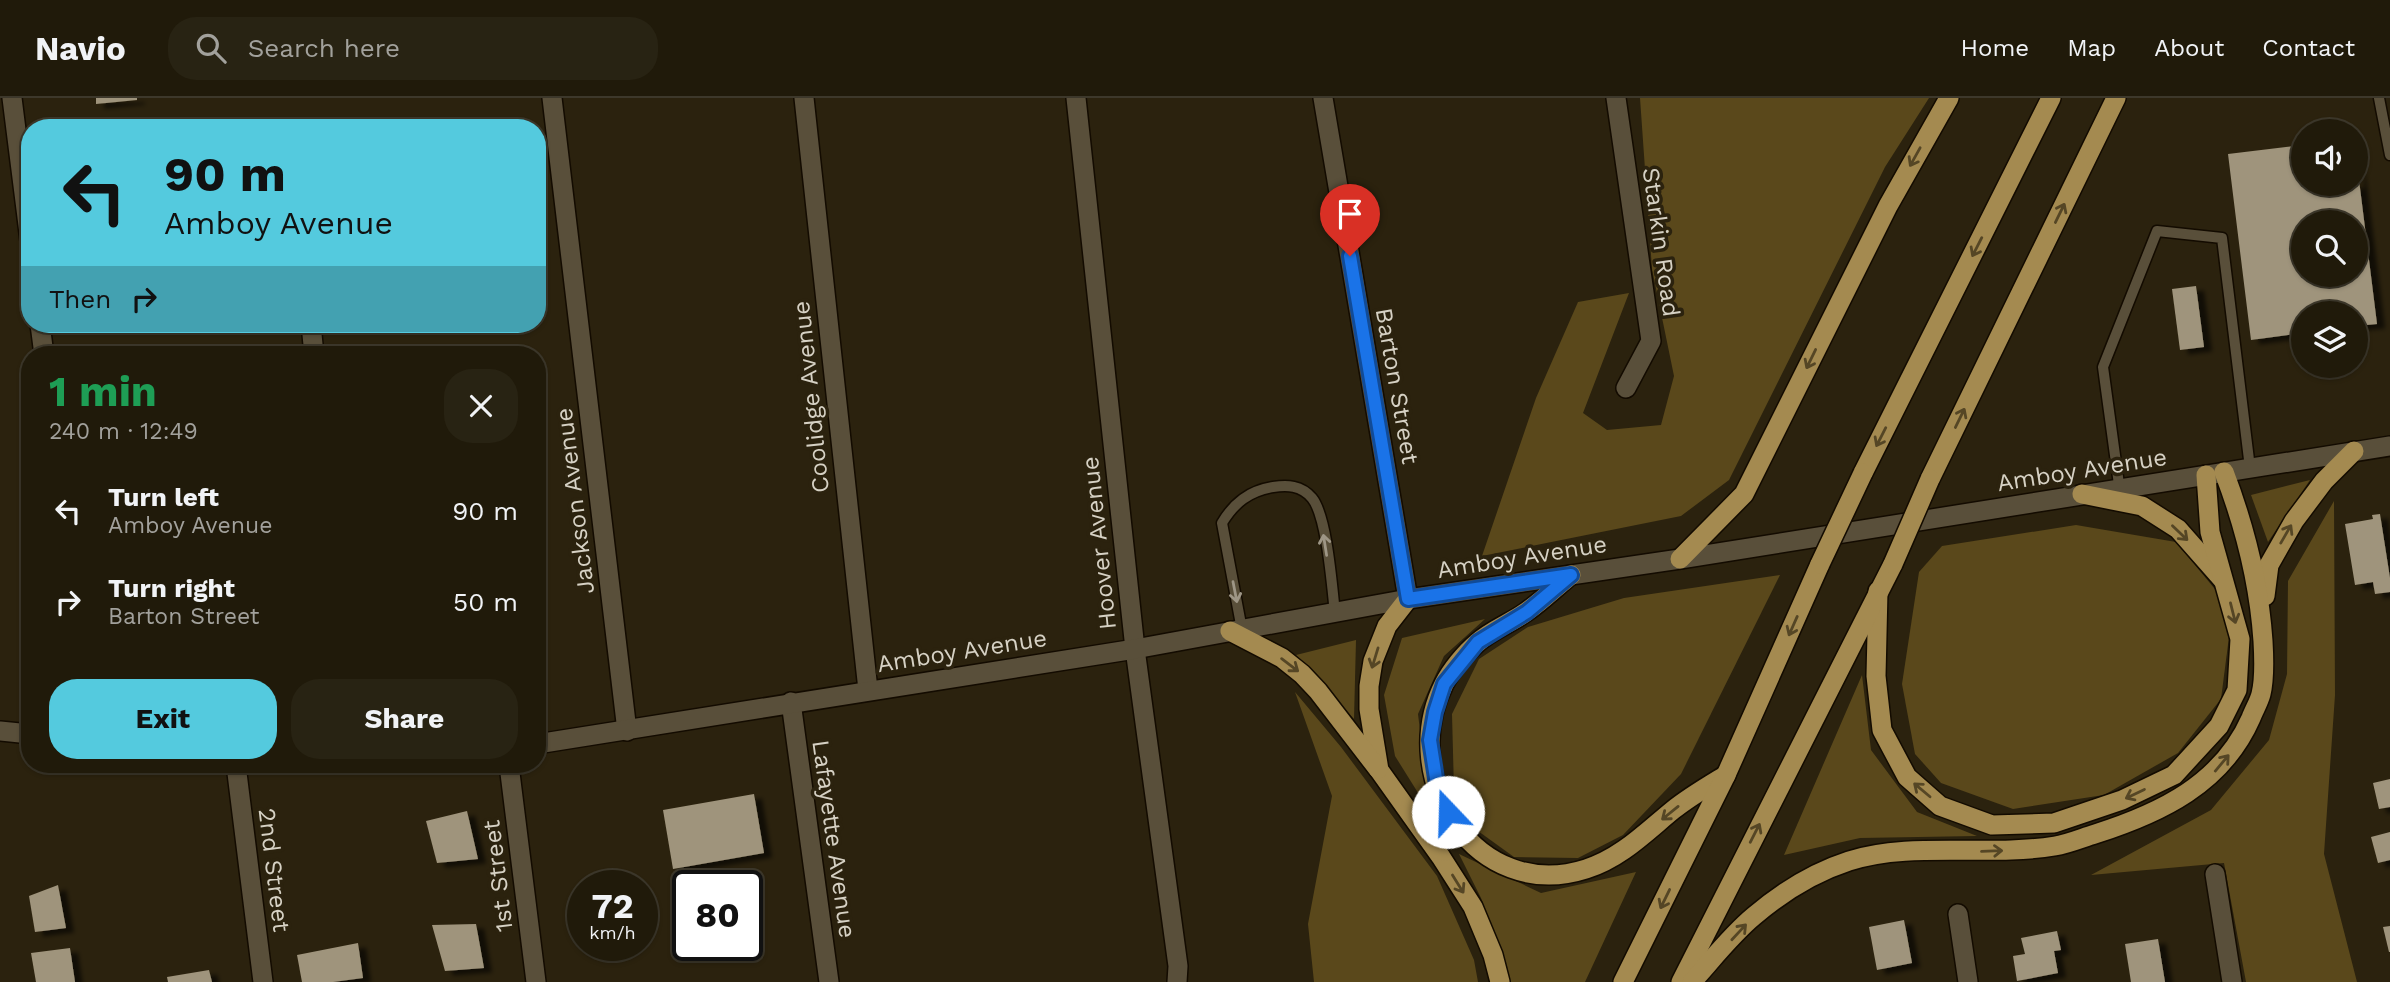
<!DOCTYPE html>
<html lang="en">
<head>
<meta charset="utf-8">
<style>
	body { margin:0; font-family:"Work Sans",sans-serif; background:#282313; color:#f1f3f6; height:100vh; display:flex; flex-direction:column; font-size:26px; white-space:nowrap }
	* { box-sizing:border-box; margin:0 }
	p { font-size:23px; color:#a2a19c }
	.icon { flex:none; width:38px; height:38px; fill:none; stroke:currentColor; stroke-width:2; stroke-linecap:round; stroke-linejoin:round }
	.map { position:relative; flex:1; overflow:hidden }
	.panel { position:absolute; left:21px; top:248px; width:525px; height:427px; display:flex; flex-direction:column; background:#201a0a; border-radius:28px; box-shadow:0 2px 5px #0004,0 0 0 2px #3d382b }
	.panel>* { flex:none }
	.top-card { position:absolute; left:21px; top:21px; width:525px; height:214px; border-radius:28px; box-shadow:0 2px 5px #0004,0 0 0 2px #3d382b; background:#54cade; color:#111; overflow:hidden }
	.controls { position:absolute; left:2291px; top:21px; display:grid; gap:14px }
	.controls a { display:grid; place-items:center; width:77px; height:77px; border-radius:50%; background:#201a0a; box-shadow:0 2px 5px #0004,0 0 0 2px #3d382b; font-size:35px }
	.speed { position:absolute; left:567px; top:772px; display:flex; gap:14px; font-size:35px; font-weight:700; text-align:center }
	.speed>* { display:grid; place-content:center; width:91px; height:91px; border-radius:50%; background:#201a0a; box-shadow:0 2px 5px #0004,0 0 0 2px #3d382b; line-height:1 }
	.speed small { font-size:18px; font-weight:400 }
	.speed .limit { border:4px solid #111; border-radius:10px; background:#fff; color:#111 }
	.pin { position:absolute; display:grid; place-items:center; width:60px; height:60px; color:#fff; margin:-72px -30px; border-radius:50% 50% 50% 0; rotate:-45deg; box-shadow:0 0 7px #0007 }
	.pin .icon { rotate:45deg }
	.me { position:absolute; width:77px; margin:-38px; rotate:339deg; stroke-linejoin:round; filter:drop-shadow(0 0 5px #0008) }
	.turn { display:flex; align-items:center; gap:24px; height:147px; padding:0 28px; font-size:32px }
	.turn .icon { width:91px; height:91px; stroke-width:2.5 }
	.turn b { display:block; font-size:49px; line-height:60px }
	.then { display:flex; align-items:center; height:66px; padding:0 28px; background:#0003; gap:14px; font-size:26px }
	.round { display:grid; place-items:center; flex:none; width:74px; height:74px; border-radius:28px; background:#282313 }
	.overview { display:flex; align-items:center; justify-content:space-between; height:119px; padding:0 28px }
	h1 { font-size:42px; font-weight:700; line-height:52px; color:#1e9e55 }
	.button { display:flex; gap:14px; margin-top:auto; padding:14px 28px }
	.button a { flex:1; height:80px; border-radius:28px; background:#54cade; color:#111; font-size:28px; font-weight:700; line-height:80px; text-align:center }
	.button a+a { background:#282313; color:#f1f3f6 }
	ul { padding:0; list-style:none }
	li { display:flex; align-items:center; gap:21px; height:91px; padding:0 28px }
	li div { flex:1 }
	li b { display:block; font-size:26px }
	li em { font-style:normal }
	header { display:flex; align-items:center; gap:42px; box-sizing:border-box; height:98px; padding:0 35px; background:#201a0a; border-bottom:2px solid #3d382b }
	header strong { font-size:33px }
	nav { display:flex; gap:38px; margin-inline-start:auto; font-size:24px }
	.search { width:490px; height:63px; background:#282313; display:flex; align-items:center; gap:18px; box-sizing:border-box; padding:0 24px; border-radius:28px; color:#a2a19c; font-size:26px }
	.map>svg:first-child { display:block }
	.green { fill:#5a481b }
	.building { fill:#9f947c; fill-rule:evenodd; filter:url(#shadow) }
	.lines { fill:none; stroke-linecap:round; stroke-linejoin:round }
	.service-casing { stroke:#130b00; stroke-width:13 }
	.minor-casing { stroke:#130b00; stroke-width:22 }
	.tertiary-casing { stroke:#130b00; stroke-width:22 }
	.trunk-casing { stroke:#130b00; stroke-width:22 }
	.service { stroke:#594f3a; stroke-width:10 }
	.minor { stroke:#594f3a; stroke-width:19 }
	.tertiary { stroke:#594f3a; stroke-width:19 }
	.trunk { stroke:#a48a50; stroke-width:19 }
	.trunk-bridge-casing { stroke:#130b00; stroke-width:22; stroke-linecap:butt }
	.trunk-bridge { stroke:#a48a50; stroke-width:19 }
	.oneway { stroke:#554625 }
	.oneway2 { stroke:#9e9686 }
	.route-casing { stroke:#114b97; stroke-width:18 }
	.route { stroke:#1a73e8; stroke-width:12 }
	.labels { text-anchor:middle; stroke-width:7; stroke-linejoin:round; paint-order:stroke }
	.street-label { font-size:24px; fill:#d6d1c4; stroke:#2b220e }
</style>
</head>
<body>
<header>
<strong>Navio</strong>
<div class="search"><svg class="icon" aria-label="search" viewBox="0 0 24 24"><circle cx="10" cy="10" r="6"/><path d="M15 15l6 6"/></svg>Search here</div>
<nav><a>Home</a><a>Map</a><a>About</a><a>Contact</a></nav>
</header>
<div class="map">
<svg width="2390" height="884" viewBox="0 0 2390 884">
	<defs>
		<filter id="shadow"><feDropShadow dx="8" dy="4.5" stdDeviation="2" flood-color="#0009"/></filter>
	</defs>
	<rect width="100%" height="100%" fill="#2b220e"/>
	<g class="green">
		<polygon points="1640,0 1929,0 1885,69 1729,382 1681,418 1482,458 1536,300 1578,204 1629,195 1583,315 1607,332 1661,327 1674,278 1652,171"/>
		<polygon points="2310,382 2268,444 2251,397"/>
		<polygon points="2334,403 2335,597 2324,756 2357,884 2246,884 2224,765 2091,777 2211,712 2269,642 2287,576 2288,483"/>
		<polygon points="2076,427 2176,444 2219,496 2230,531 2221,601 2178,655 2104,697 2013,711 1941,685 1915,656 1902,586 1919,474 1942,448"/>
		<polygon points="1780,477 1681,676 1623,737 1578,760 1514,759 1478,733 1454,692 1452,616 1479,561 1528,529 1624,500"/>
		<polygon points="1485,521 1444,558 1418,616 1430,714 1395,658 1384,597 1402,540"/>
		<polygon points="1356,542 1354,621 1296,557"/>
		<polygon points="1862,577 1871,652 1917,714 1977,738 1860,740 1784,757"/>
		<polygon points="1295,594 1341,649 1437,778 1474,862 1478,884 1314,884 1308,826 1332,698"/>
		<polygon points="1459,756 1541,795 1636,774 1585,884 1510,884 1481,800"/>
	</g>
	<g class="building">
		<polygon points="96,0 137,0 137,2 96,6"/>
		<path d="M2303,47V86H2356L2357,66L2377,226L2356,228V215H2303V235L2251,242L2228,56ZM2303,124H2356V177H2303Z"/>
		<polygon points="2196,188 2204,249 2180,252 2172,191"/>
		<polygon points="2380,416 2390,480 2390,494 2375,496 2373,484 2355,487 2345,426 2373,421 2372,417"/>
		<polygon points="2390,681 2390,709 2379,711 2373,685"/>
		<polygon points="754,696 764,755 673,771 663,712"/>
		<polygon points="467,713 478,761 437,765 426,723"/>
		<polygon points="2390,734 2390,762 2378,765 2371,739"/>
		<polygon points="58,787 66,830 35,834 29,798"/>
		<polygon points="1904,822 1912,865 1877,872 1869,829"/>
		<polygon points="476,826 484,870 445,873 432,827"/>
		<polygon points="2390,828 2390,854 2389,854 2383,829"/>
		<polygon points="2057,833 2061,852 2054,853 2058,875 2017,883 2013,858 2025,856 2021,840"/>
		<polygon points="2158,841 2165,884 2131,884 2125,846"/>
		<polygon points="358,845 363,880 333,884 302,884 297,857"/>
		<polygon points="70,850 75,884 36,884 31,855"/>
		<polygon points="209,872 212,884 168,884 167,879"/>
	</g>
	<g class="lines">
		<g class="service-casing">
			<g id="service">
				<polyline points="2379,0 2390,57"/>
				<polyline points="2120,394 2103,269 2157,133 2222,140 2250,370"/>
				<path d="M1242,532L1222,425C1234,405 1249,393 1273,389C1287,387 1301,387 1312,400C1327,418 1332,489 1335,515"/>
			</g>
		</g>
		<g class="minor-casing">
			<g id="minor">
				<polyline points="12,0 30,143"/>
				<polyline points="552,0 627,633"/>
				<polyline points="804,0 868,592"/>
				<polyline points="1076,0 1135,551 1178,868 1177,884"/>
				<polyline points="1323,0 1408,501"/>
				<polyline points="1616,0 1651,243 1626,290"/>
				<polyline points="40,226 44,257"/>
				<polyline points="311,226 314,257"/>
				<polyline points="791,604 829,884"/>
				<polyline points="236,667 263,884"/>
				<polyline points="509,667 536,884"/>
				<polyline points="2215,776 2232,884"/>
				<polyline points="1958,816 1968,884"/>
			</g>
		</g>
		<g class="tertiary-casing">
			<g id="tertiary">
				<polyline points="0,633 30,636"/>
				<polyline points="537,646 1135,551 1408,501 1680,461 2390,348"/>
			</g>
		</g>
		<g class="trunk-casing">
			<g id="trunk">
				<polyline points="1863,375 2051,0"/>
				<polyline points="1930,381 2116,0"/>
				<polyline points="2082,396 2142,408 2178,431 2222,481"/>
				<polyline points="1680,461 1744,396 1888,108 1949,0"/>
				<path d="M1571,477C1556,489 1542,503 1526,514C1511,525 1491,532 1477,545C1465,555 1451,572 1444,586C1396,681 1477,806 1586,771C1621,760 1646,734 1673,712C1689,699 1708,688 1726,677"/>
				<polyline points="1878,493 1876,578 1882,632 1907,679 1940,708 1992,727 2054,725 2122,702 2174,677 2219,628 2237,592 2240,541 2210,434 2206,377"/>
				<polyline points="2265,498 2269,467 2294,423 2324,383 2354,353"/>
				<polyline points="1408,501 1387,528 1373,563 1369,588 1369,611 1379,672 1441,759 1473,809 1493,857 1500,884"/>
				<polyline points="1230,533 1282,560 1302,576 1318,593 1378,671"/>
				<polyline points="1623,884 1726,677 1820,466"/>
				<polyline points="1681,884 1893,466"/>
				<path d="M1692,884C1712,862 1731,837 1754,818C1781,795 1815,774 1849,763C1910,743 1989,759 2055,748C2068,746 2082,740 2095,736C2161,715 2222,686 2251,620C2254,612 2259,604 2261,596C2265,580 2264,560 2263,543C2259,484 2245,429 2224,374"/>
			</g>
		</g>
		<use href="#service" class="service"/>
		<use href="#minor" class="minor"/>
		<use href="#tertiary" class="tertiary"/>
		<use href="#trunk" class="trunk"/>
		<g class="trunk-bridge-casing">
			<g id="trunk-bridge">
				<polyline points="1820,466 1863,375"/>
				<polyline points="1893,466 1930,381"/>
			</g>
		</g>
		<use href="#trunk-bridge" class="trunk-bridge"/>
	</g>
	<defs><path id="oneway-shaft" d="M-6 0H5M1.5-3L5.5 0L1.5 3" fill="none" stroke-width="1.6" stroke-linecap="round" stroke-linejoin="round" transform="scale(1.75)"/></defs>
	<g class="oneway">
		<use href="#oneway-shaft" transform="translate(1915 59) rotate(119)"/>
		<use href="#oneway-shaft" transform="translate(2060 115) rotate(-64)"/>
		<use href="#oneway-shaft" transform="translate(1977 149) rotate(117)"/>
		<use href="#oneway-shaft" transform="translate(1811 261) rotate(116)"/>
		<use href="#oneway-shaft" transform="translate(1960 320) rotate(-64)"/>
		<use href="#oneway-shaft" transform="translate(1881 339) rotate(117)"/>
		<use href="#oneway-shaft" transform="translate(2180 435) rotate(44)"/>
		<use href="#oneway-shaft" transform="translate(2286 436) rotate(-60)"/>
		<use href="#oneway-shaft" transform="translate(2233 515) rotate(76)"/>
		<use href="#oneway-shaft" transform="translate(1793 528) rotate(114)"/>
		<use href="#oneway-shaft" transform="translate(1375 560) rotate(107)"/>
		<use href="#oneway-shaft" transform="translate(1290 567) rotate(37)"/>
		<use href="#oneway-shaft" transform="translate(2222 665) rotate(-50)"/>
		<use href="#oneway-shaft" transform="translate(1922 692) rotate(-140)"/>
		<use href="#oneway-shaft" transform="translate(2135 696) rotate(154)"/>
		<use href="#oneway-shaft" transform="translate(1670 715) rotate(141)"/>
		<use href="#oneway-shaft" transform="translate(1755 735) rotate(-63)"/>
		<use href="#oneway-shaft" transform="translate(1992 753) rotate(-2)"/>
		<use href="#oneway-shaft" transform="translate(1458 786) rotate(58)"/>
		<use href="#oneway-shaft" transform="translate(1665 801) rotate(116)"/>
		<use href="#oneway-shaft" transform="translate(1739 834) rotate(-47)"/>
	</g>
	<g class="oneway2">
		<use href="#oneway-shaft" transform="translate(1325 447) rotate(-99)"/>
		<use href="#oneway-shaft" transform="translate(1235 494) rotate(79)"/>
	</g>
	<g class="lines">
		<g class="route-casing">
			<polyline id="route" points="1350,158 1408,501 1571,477 1527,514 1478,544 1444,586 1435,614 1430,642 1438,693 1448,714"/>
		</g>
		<use href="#route" class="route"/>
	</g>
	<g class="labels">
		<g class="street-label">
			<text transform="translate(1661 144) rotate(82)" y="8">Starkin Road</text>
			<text transform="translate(1397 288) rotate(80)" y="8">Barton Street</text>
			<text transform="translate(811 299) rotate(-96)" y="8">Coolidge Avenue</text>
			<text transform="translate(2082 372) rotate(-9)" y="8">Amboy Avenue</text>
			<text transform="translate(575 403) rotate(-97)" y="8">Jackson Avenue</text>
			<text transform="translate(1099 445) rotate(-96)" y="8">Hoover Avenue</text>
			<text transform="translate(1522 459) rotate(-9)" y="8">Amboy Avenue</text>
			<text transform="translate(962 553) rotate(-9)" y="8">Amboy Avenue</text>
			<text transform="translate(834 741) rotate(82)" y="8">Lafayette Avenue</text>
			<text transform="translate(274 772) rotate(83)" y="8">2nd Street</text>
			<text transform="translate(498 778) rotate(-97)" y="8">1st Street</text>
		</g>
	</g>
</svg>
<div class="controls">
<a><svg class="icon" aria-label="sound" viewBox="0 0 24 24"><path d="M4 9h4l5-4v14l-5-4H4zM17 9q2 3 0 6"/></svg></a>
<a><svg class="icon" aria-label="search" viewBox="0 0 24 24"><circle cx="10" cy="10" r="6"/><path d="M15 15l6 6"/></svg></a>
<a><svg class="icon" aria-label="layers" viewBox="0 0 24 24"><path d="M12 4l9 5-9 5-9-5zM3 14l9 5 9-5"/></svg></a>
</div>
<div class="speed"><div>72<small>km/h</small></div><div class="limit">80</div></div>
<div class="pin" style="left:1350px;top:158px;background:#d93025"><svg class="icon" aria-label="arrive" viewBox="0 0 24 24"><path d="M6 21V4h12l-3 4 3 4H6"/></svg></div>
<svg class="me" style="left:1448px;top:714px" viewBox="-20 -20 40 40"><circle r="19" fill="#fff"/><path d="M0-13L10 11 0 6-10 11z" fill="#1a73e8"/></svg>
<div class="top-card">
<div class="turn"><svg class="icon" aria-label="left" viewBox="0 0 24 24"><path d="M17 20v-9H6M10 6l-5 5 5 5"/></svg><div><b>90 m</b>Amboy Avenue</div></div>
<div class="then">Then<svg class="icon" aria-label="right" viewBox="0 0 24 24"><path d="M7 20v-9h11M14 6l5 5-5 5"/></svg></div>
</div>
<section class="panel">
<div class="overview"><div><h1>1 min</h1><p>240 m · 12:49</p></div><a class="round"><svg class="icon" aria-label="close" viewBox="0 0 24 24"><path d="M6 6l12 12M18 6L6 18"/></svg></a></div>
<ul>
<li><svg class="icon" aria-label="left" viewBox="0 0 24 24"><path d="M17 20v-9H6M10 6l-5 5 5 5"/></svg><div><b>Turn left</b><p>Amboy Avenue</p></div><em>90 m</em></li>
<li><svg class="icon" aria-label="right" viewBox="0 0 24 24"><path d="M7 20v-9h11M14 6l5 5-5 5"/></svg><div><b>Turn right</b><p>Barton Street</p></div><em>50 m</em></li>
</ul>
<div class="button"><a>Exit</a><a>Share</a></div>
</section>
</div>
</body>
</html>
